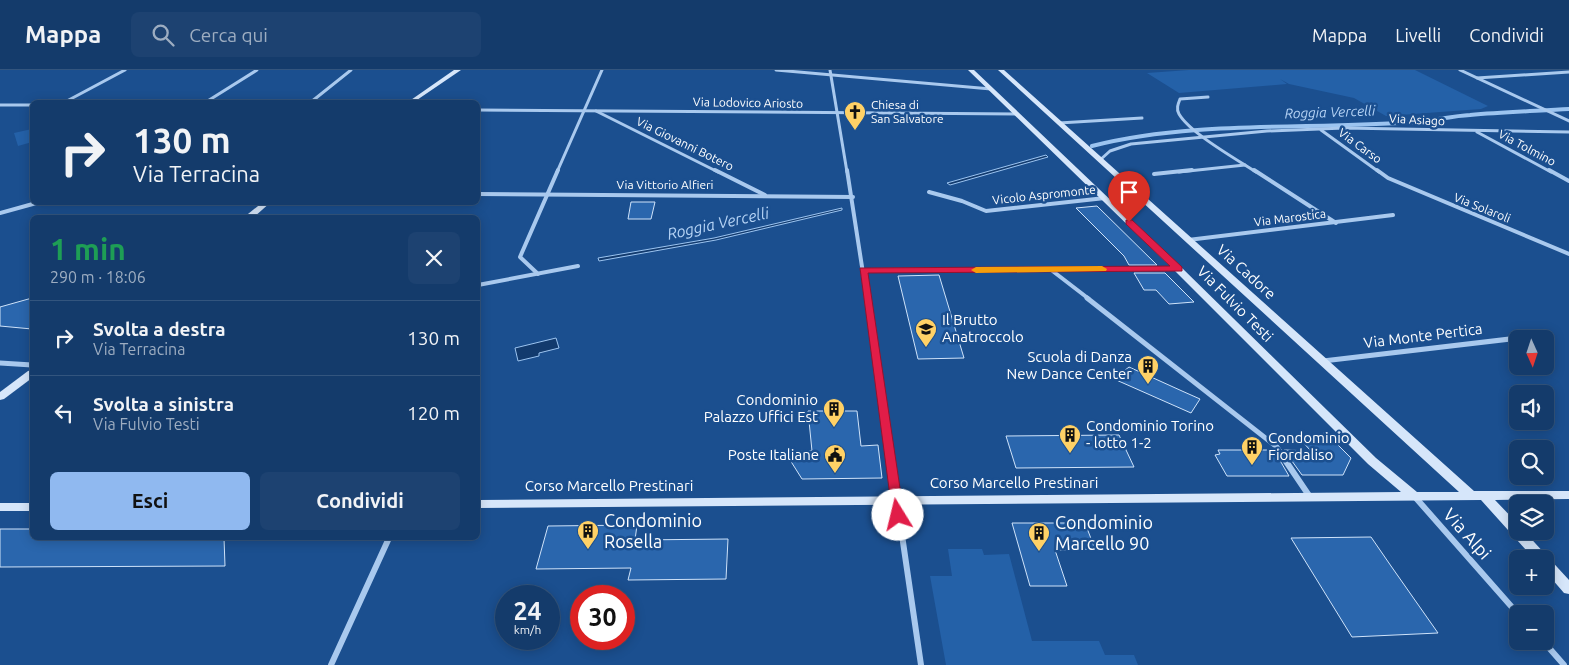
<!DOCTYPE html>
<html lang="it">
<head>
<meta charset="utf-8">
<style>
	body { margin:0; font-family:Ubuntu,sans-serif; background:#1d4271; color:#f1f3f6; height:100vh; display:flex; flex-direction:column; font-size:19px; white-space:nowrap }
	* { box-sizing:border-box; margin:0 }
	p { font-size:16px; color:#9dadc1 }
	.icon { flex:none; width:28px; height:28px; fill:none; stroke:currentColor; stroke-width:2; stroke-linecap:round; stroke-linejoin:round }
	.map { position:relative; flex:1; overflow:hidden }
	.details { position:absolute; left:30px; top:145px; width:450px; height:325px; display:flex; flex-direction:column; background:#143b6b; border-radius:8px; box-shadow:0 2px 12px #0003,0 0 0 1px #33557e }
	.details>* { flex:none }
	.top-card { position:absolute; left:30px; top:30px; width:450px; height:105px; border-radius:8px; box-shadow:0 2px 12px #0003,0 0 0 1px #33557e; background:#143b6b; color:#f1f3f6; overflow:hidden }
	.needle { width:32px; rotate:177deg }
	.fabs { position:absolute; left:1509px; top:260px; display:grid; gap:10px }
	.fabs a { display:grid; place-items:center; width:45px; height:45px; border-radius:8px; background:#143b6b; box-shadow:0 2px 12px #0003,0 0 0 1px #33557e; font-size:25px }
	.speed { position:absolute; left:495px; top:515px; display:flex; gap:10px; font-size:25px; font-weight:700; text-align:center }
	.speed>* { display:grid; place-content:center; width:65px; height:65px; border-radius:50%; background:#143b6b; box-shadow:0 2px 12px #0003,0 0 0 1px #33557e; line-height:1 }
	.speed small { font-size:12px; font-weight:400 }
	.speed .limit { border:8px solid #d22; background:#fff; color:#111 }
	.pin { position:absolute; display:grid; place-items:center; width:42px; height:42px; color:#fff; margin:-51px -21px; border-radius:50% 50% 50% 0; rotate:-45deg; box-shadow:0 0 5px #0007 }
	.pin .icon { rotate:45deg }
	.me { position:absolute; width:55px; margin:-28px; rotate:351deg; stroke-linejoin:round; filter:drop-shadow(0 0 4px #0008) }
	.turn { display:flex; align-items:center; gap:18px; height:105px; padding:0 20px; font-size:22px }
	.turn .icon { width:65px; height:65px; stroke-width:2.5 }
	.turn b { display:block; font-size:35px; line-height:42px }
	.round { display:grid; place-items:center; flex:none; width:52px; height:52px; border-radius:8px; background:#1d4271 }
	.overview { display:flex; align-items:center; justify-content:space-between; height:85px; padding:0 20px }
	h1 { font-size:30px; font-weight:700; line-height:38px; color:#1e9e55 }
	.button { display:flex; gap:10px; margin-top:auto; padding:10px 20px }
	.button a { flex:1; height:58px; border-radius:8px; background:#90b9f0; color:#111; font-size:20px; font-weight:700; line-height:58px; text-align:center }
	.button a+a { background:#1d4271; color:#f1f3f6 }
	ul { padding:0; list-style:none }
	li { display:flex; align-items:center; gap:15px; height:75px; padding:0 20px; border-top:1px solid #33557e }
	li div { flex:1 }
	li b { display:block; font-size:19px }
	li em { font-style:normal }
	header { display:flex; align-items:center; gap:30px; box-sizing:border-box; height:70px; padding:0 25px; background:#143b6b; border-bottom:1px solid #33557e }
	header strong { font-size:24px }
	nav { display:flex; gap:28px; margin-inline-start:auto; font-size:18px }
	.search { width:350px; height:45px; background:#1d4271; display:flex; align-items:center; gap:12px; box-sizing:border-box; padding:0 18px; border-radius:8px; color:#9dadc1; font-size:19px }
	.map>svg:first-child { display:block }
	.green { fill:#2461a8 }
	.water { fill:#123a6d; stroke:#9cc4f0 }
	.lines { fill:none; stroke-linecap:round; stroke-linejoin:round }
	.stream { stroke:#9cc4f0; stroke-width:4 }
	.building { fill:#2a66ad; stroke:#cfe3fa }
	.street-far3 { stroke:#a9c9ee; stroke-width:3 }
	.street-far2 { stroke:#a9c9ee; stroke-width:4 }
	.street-far1 { stroke:#a9c9ee; stroke-width:5 }
	.street { stroke:#a9c9ee; stroke-width:6 }
	.secondary { fill:#d6e6fa; fill-rule:evenodd }
	.route { fill:#e11d48; stroke:#92132f }
	.slow { fill:#f59e0b }
	.labels { text-anchor:middle; stroke-width:5; stroke-linejoin:round; paint-order:stroke }
	.far-street-label { font-size:12px; fill:#fff; stroke:#1b4f8f }
	.far-poi-label { font-size:12px; fill:#fff; stroke:#1b4f8f; text-anchor:start }
	.far-water-label { font-size:14px; font-style:italic; fill:#b5d3f5; stroke:#1b4f8f }
	.street-label { font-size:15px; fill:#fff; stroke:#1b4f8f }
	.poi-label { font-size:15px; fill:#fff; stroke:#1b4f8f; text-anchor:start }
	.water-label { font-size:16px; font-style:italic; fill:#b5d3f5; stroke:#1b4f8f }
	.near-poi-label { font-size:18px; fill:#fff; stroke:#1b4f8f; text-anchor:start }
	.near-street-label { font-size:18px; fill:#fff; stroke:#1b4f8f }
</style>
</head>
<body>
<header>
<strong>Mappa</strong>
<div class="search"><svg class="icon" aria-label="search" viewBox="0 0 24 24"><circle cx="10" cy="10" r="6"/><path d="M15 15l6 6"/></svg>Cerca qui</div>
<nav><a>Mappa</a><a>Livelli</a><a>Condividi</a></nav>
</header>
<div class="map">
<svg width="1569" height="595" viewBox="0 0 1569 595">
	<rect width="100%" height="100%" fill="#1b4f8f"/>
	<g class="green">
		<polygon points="1189,0 1415,0 1488,36 1481,39 1386,46 1354,28 1289,14 1280,9 1287,14 1179,23 1147,3"/>
		<polygon points="32,59 32,72 18,76 14,63"/>
		<polygon points="948,479 982,479 984,485 1009,484 1032,571 1099,571 1105,585 1134,585 1138,595 946,595 930,506 952,506"/>
	</g>
	<g class="water">
		<polygon points="1046,85 1048,87 950,115 947,113"/>
		<polygon points="842,138 842,140 716,170 599,191 598,188 714,168"/>
		<polygon points="556,268 559,278 539,283 539,286 518,291 515,278"/>
	</g>
	<g class="lines">
		<path class="stream" d="M1092,76C1194,50 1309,60 1414,52C1433,51 1451,46 1470,45C1503,42 1536,41 1569,39"/>
	</g>
	<g class="building">
		<polygon points="631,132 655,132 651,149 628,149"/>
		<polygon points="1097,136 1157,195 1129,195 1124,186 1076,138"/>
		<polygon points="1134,203 1165,203 1194,232 1169,234 1156,220 1144,220"/>
		<polygon points="939,205 964,288 918,289 898,206"/>
		<polygon points="32,228 32,259 0,256 0,237"/>
		<polygon points="1129,297 1182,321 1200,329 1191,343 1114,309"/>
		<polygon points="808,341 857,341 861,376 878,375 882,408 802,409 785,382 812,381"/>
		<polygon points="1326,363 1351,388 1343,405 1302,405 1284,380 1311,381 1298,367"/>
		<polygon points="1119,365 1134,397 1016,398 1006,366"/>
		<polygon points="1218,380 1274,380 1289,406 1227,406 1215,385 1220,384"/>
		<polygon points="1012,453 1085,453 1095,479 1055,480 1067,516 1030,516"/>
		<polygon points="637,455 635,470 728,469 726,509 628,510 631,498 536,499 548,456"/>
		<polygon points="0,459 32,459 32,468 224,468 225,496 0,497"/>
		<polygon points="1371,467 1391,496 1438,563 1352,567 1291,468"/>
	</g>
	<g class="lines">
		<g class="street-far3">
			<polyline points="776,0 991,19"/>
			<polyline points="830,0 847,102"/>
			<polyline points="1460,0 1569,51"/>
			<polyline points="1477,8 1569,2"/>
			<path d="M1208,27L1180,29C1178,34 1176,39 1179,44C1190,63 1236,89 1256,102"/>
			<polyline points="65,32 125,0"/>
			<polyline points="206,32 257,0"/>
			<polyline points="311,32 351,0"/>
			<polyline points="0,35 32,35"/>
			<polyline points="478,40 1017,44"/>
			<polyline points="596,41 718,102"/>
			<polyline points="1059,53 1142,48"/>
			<polyline points="1321,60 1379,102"/>
			<polyline points="1477,62 1551,102"/>
			<polyline points="1100,90 1110,81 1131,74 1267,61 1344,58 1569,62"/>
			<polyline points="557,102 602,0"/>
			<polyline points="1179,102 1245,95"/>
		</g>
		<g class="street-far2">
			<polyline points="715,100 765,125"/>
			<polyline points="847,100 867,229"/>
			<polyline points="1254,100 1336,153"/>
			<polyline points="1377,100 1388,108 1569,184"/>
			<polyline points="1549,100 1569,111"/>
			<polyline points="1154,104 1192,100"/>
			<polyline points="929,122 962,131 986,141 1105,128"/>
			<polyline points="478,124 853,127"/>
			<polyline points="0,143 40,132"/>
			<polyline points="1188,170 1393,145"/>
			<polyline points="1050,199 1089,229"/>
			<polyline points="863,200 1178,199"/>
			<polyline points="538,204 520,187 558,100"/>
			<polyline points="478,215 578,196"/>
		</g>
		<g class="street-far1">
			<polyline points="867,228 891,391"/>
			<polyline points="1087,228 1277,377 1286,391"/>
			<polyline points="1323,291 1527,267"/>
			<polyline points="0,293 32,295"/>
		</g>
		<g class="street">
			<polyline points="891,390 921,595"/>
			<polyline points="1285,390 1310,427"/>
			<polyline points="1415,427 1518,544"/>
			<polyline points="1543,571 1564,595"/>
			<polyline points="331,595 389,468"/>
		</g>
		<g class="secondary">
			<polygon points="454,0 461,0 414,32 408,32"/>
			<polygon points="968,0 974,0 1181,197 1376,388 1417,422 1459,422 998,0 1004,0 1474,421 1569,421 1569,429 1495,430 1518,454 1518,461 1524,461 1569,510 1569,524 1564,523 1545,501 1545,489 1534,489 1481,430 478,438 478,430 1401,422 1368,394 1175,201"/>
			<polygon points="263,132 271,132 253,148 243,148"/>
			<polygon points="32,300 32,308 4,329 0,330 0,322 28,301"/>
			<rect x="0" y="433" width="32" height="8"/>
		</g>
	</g>
	<polygon class="route" points="1126,150 1132,150 1182,197 1182,201 868,203 904,445 898,451 893,449 860,198 1170,196 1126,154"/>
	<polygon class="slow" points="1102,196 1107,199 1106,201 976,203 971,200 976,197"/>
	<defs>
		<g id="church-pin" transform="scale(1.125)"><path d="M0 17L-7.5 6A9.5 9.5 0 1 1 7.5 6Z" fill="#ffd166" stroke="#1b4f8f"/><path d="M-1.2-6h2.4v3.5h3.3v2.4h-3.3V6h-2.4V-.1h-3.3v-2.4h3.3Z" fill="#111"/></g>
		<g id="school-pin" transform="scale(1.125)"><path d="M0 17L-7.5 6A9.5 9.5 0 1 1 7.5 6Z" fill="#ffd166" stroke="#1b4f8f"/><path d="M0-5L7-2L0 1L-7-2ZM-4 1L0 2.5L4 1V4Q0 6-4 4Z" fill="#111"/></g>
		<g id="building-pin" transform="scale(1.125)"><path d="M0 17L-7.5 6A9.5 9.5 0 1 1 7.5 6Z" fill="#ffd166" stroke="#1b4f8f"/><path d="M-4-6H4V6H1V3H-1V6H-4ZM-2.5-4.3h1.7v1.8h-1.7ZM.8-4.3h1.7v1.8H.8ZM-2.5-1h1.7V.8h-1.7ZM.8-1h1.7V.8H.8Z" fill="#111"/></g>
		<g id="civic-pin" transform="scale(1.125)"><path d="M0 17L-7.5 6A9.5 9.5 0 1 1 7.5 6Z" fill="#ffd166" stroke="#1b4f8f"/><path d="M-.6-6.5H3V-4.5H.6V-3L4-1V1h2V6H-6V1h2V-1L-.6-3ZM-1.2 2.5V6h2.4V2.5Z" fill="#111"/></g>
	</defs>
	<g fill-rule="evenodd">
		<use href="#church-pin" x="855" y="42"/>
		<use href="#school-pin" x="926" y="259"/>
		<use href="#building-pin" x="1148" y="296"/>
		<use href="#building-pin" x="834" y="339"/>
		<use href="#building-pin" x="1070" y="365"/>
		<use href="#building-pin" x="1252" y="377"/>
		<use href="#civic-pin" x="835" y="385"/>
		<use href="#building-pin" x="588" y="461"/>
		<use href="#building-pin" x="1039" y="463"/>
	</g>
	<g class="labels">
		<g class="far-street-label">
			<text transform="translate(748 33) rotate(1)" y="4">Via Lodovico Ariosto</text>
			<text transform="translate(1417 50) rotate(3)" y="4">Via Asiago</text>
			<text transform="translate(685 74) rotate(26)" y="4">Via Giovanni Botero</text>
			<text transform="translate(1360 76) rotate(36)" y="4">Via Carso</text>
			<text transform="translate(1527 78) rotate(28)" y="4">Via Tolmino</text>
			<text x="665" y="119">Via Vittorio Alfieri</text>
			<text transform="translate(1044 125) rotate(-6)" y="4">Vicolo Aspromonte</text>
			<text transform="translate(1482 138) rotate(22)" y="4">Via Solaroli</text>
			<text transform="translate(1290 148) rotate(-7)" y="4">Via Marostica</text>
		</g>
		<g class="far-poi-label">
			<text x="871" y="39">Chiesa di<tspan x="871" dy="14">San Salvatore</tspan></text>
		</g>
		<g class="far-water-label">
			<text transform="translate(1330 42) rotate(-2)" y="5">Roggia Vercelli</text>
		</g>
		<g class="street-label">
			<text transform="translate(1246 202) rotate(42)" y="5">Via Cadore</text>
			<text transform="translate(1235 234) rotate(45)" y="5">Via Fulvio Testi</text>
			<text transform="translate(1423 266) rotate(-7)" y="5">Via Monte Pertica</text>
			<text x="1014" y="418">Corso Marcello Prestinari</text>
			<text x="609" y="421">Corso Marcello Prestinari</text>
		</g>
		<g class="poi-label">
			<text x="942" y="255">Il Brutto<tspan x="942" dy="17">Anatroccolo</tspan></text>
			<text x="1132" y="292" text-anchor="end">Scuola di Danza<tspan x="1132" dy="17">New Dance Center</tspan></text>
			<text x="818" y="335" text-anchor="end">Condominio<tspan x="818" dy="17">Palazzo Uffici Est</tspan></text>
			<text x="1086" y="361">Condominio Torino<tspan x="1086" dy="17">- lotto 1-2</tspan></text>
			<text x="1268" y="373">Condominio<tspan x="1268" dy="17">Fiordaliso</tspan></text>
			<text x="819" y="390" text-anchor="end">Poste Italiane</text>
		</g>
		<g class="water-label">
			<text transform="translate(718 153) rotate(-12)" y="6">Roggia Vercelli</text>
		</g>
		<g class="near-poi-label">
			<text x="604" y="457">Condominio<tspan x="604" dy="21">Rosella</tspan></text>
			<text x="1055" y="459">Condominio<tspan x="1055" dy="21">Marcello 90</tspan></text>
		</g>
		<g class="near-street-label">
			<text transform="translate(1467 464) rotate(48)" y="6">Via Alpi</text>
		</g>
	</g>
</svg>
<div class="fabs">
<a><svg class="needle" viewBox="-14 -14 28 28"><path d="M0-13l5 13h-10z" fill="#e53935"/><path d="M0 13l5-13h-10z" fill="#9dadc1"/></svg></a>
<a><svg class="icon" aria-label="sound" viewBox="0 0 24 24"><path d="M4 9h4l5-4v14l-5-4H4zM17 9q2 3 0 6"/></svg></a>
<a><svg class="icon" aria-label="search" viewBox="0 0 24 24"><circle cx="10" cy="10" r="6"/><path d="M15 15l6 6"/></svg></a>
<a><svg class="icon" aria-label="layers" viewBox="0 0 24 24"><path d="M12 4l9 5-9 5-9-5zM3 14l9 5 9-5"/></svg></a>
<a>+</a>
<a>−</a>
</div>
<div class="speed"><div>24<small>km/h</small></div><div class="limit">30</div></div>
<div class="pin" style="left:1129px;top:152px;background:#d93025"><svg class="icon" aria-label="arrive" viewBox="0 0 24 24"><path d="M6 21V4h12l-3 4 3 4H6"/></svg></div>
<svg class="me" style="left:898px;top:445px" viewBox="-20 -20 40 40"><circle r="19" fill="#fff"/><path d="M0-13L10 11 0 6-10 11z" fill="#e11d48"/></svg>
<div class="top-card">
<div class="turn"><svg class="icon" aria-label="right" viewBox="0 0 24 24"><path d="M7 20v-9h11M14 6l5 5-5 5"/></svg><div><b>130 m</b>Via Terracina</div></div>
</div>
<section class="details">
<div class="overview"><div><h1>1 min</h1><p>290 m · 18:06</p></div><a class="round"><svg class="icon" aria-label="close" viewBox="0 0 24 24"><path d="M6 6l12 12M18 6L6 18"/></svg></a></div>
<ul>
<li><svg class="icon" aria-label="right" viewBox="0 0 24 24"><path d="M7 20v-9h11M14 6l5 5-5 5"/></svg><div><b>Svolta a destra</b><p>Via Terracina</p></div><em>130 m</em></li>
<li><svg class="icon" aria-label="left" viewBox="0 0 24 24"><path d="M17 20v-9H6M10 6l-5 5 5 5"/></svg><div><b>Svolta a sinistra</b><p>Via Fulvio Testi</p></div><em>120 m</em></li>
</ul>
<div class="button"><a>Esci</a><a>Condividi</a></div>
</section>
</div>
</body>
</html>
